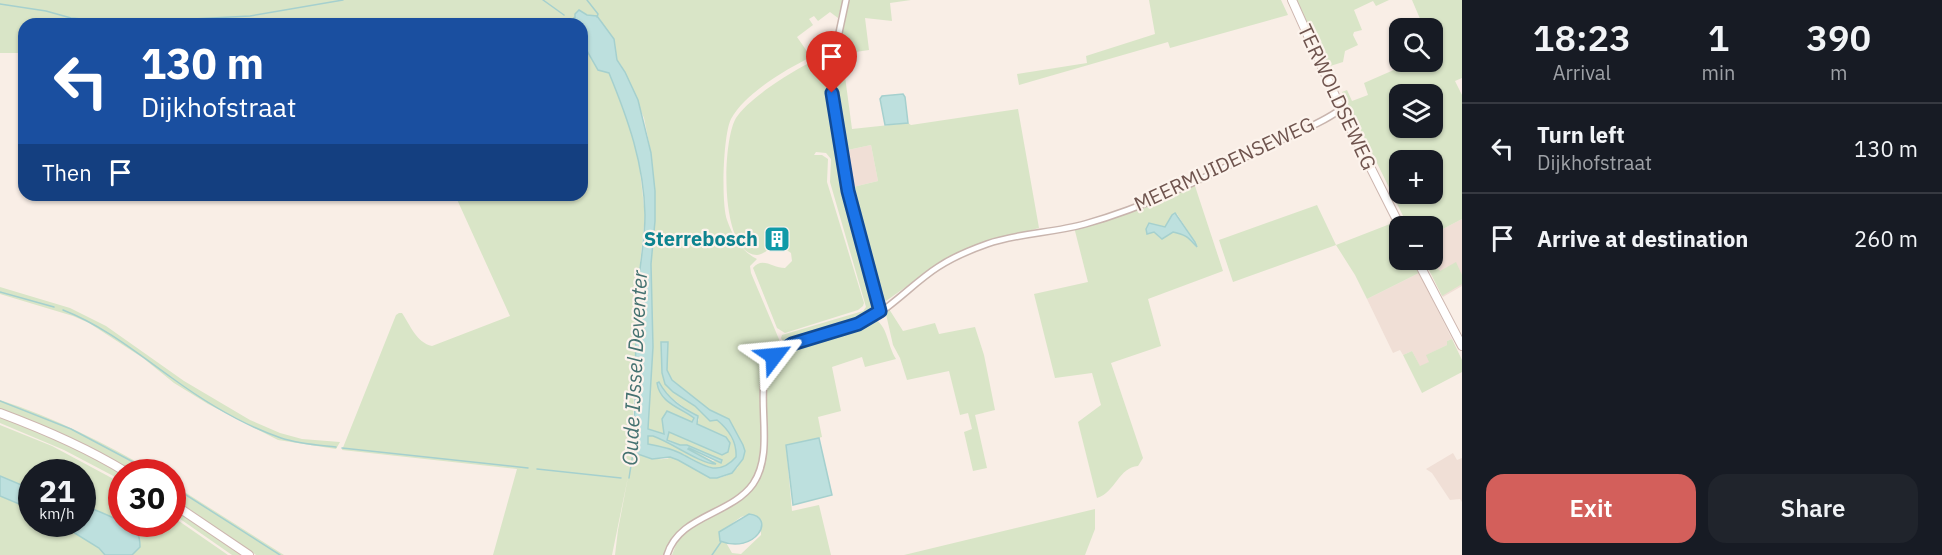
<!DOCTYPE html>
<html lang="en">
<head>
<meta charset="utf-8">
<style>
	body { margin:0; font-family:"IBM Plex Sans",sans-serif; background:#20242c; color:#f1f3f6; height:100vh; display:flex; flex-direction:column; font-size:22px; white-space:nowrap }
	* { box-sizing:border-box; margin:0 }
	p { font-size:20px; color:#9ea1a6 }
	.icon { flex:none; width:33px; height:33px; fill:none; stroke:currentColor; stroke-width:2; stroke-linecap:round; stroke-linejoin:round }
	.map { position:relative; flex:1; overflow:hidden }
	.side { display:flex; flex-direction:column; background:#171b24; width:480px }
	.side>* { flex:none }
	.guide { position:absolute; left:18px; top:18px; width:570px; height:183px; border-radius:18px; box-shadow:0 2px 4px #0004; background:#1a4fa0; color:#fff; overflow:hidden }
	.tools { position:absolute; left:1389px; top:18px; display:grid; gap:12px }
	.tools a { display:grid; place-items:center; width:54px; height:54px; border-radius:12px; background:#171b24; box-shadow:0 2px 4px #0004; font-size:30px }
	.speed { position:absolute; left:18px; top:459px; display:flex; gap:12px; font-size:30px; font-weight:700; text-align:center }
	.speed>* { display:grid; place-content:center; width:78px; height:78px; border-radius:50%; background:#171b24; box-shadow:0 2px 4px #0004; line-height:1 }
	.speed small { font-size:15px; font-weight:400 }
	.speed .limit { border:9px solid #d22; background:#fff; color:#111 }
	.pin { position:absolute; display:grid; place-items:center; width:51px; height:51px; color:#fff; margin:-62px -26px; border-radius:50% 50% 50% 0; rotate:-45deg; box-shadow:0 0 6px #0007 }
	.pin .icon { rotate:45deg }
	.me { position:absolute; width:66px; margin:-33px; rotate:61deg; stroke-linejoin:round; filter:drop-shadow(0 0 4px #0008) }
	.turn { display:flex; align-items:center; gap:21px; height:126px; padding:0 24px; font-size:27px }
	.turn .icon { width:78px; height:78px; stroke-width:2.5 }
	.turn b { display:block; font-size:42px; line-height:51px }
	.then { display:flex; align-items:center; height:57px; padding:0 24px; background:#0003; gap:12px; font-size:22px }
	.eta { display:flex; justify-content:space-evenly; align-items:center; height:102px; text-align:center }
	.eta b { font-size:36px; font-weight:600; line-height:42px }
	.cta { display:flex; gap:12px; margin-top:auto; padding:12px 24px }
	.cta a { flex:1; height:69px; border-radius:18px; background:#d35f5b; color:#fff; font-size:24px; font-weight:600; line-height:69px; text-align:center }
	.cta a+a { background:#20242c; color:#f1f3f6 }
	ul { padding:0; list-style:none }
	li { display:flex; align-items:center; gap:18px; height:90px; padding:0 24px; border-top:2px solid #363941 }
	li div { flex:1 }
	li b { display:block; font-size:22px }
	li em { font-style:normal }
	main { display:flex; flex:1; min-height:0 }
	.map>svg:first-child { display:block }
	.residential { fill:#f0dfd6 }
	.green { fill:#d9e5c7; fill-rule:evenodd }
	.water { fill:#bde0de; stroke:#a5d0ce; stroke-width:1.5 }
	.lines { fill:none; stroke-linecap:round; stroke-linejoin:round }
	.stream { stroke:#a5d0ce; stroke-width:1.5 }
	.street-casing { stroke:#c9b5ae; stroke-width:8 }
	.secondary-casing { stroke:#cdb6af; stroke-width:10 }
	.street { stroke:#fff; stroke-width:5 }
	.secondary { stroke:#fff; stroke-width:8 }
	.route-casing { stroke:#114b97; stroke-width:15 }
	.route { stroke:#1a73e8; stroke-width:10 }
	.labels { text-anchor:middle; stroke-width:4.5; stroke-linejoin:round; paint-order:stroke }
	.street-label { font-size:20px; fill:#6f544e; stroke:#fcf3ec }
	.culture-label { font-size:20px; font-weight:bold; fill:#0d838f; stroke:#fcf3ec; text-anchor:end }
	.water-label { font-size:21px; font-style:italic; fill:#457271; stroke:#fcf3ec }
</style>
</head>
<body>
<main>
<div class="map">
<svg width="1462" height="555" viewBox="0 0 1462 555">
	<rect width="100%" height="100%" fill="#f9eee6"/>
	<g class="residential">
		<polygon points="871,145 878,181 849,188 843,151"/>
		<polygon points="1462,219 1462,286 1443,297 1424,260 1432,260 1433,234"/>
		<polygon points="1419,273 1452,339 1447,341 1447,345 1427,355 1430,362 1420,367 1412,351 1403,355 1400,350 1393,353 1367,299"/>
		<polygon points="1453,453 1457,460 1462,458 1462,502 1460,499 1450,500 1432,473 1426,469"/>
	</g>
	<g class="green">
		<path d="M0,0H843L838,18L830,12L818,21L814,16L809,19L813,25L797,37L811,57C785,70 745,93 731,119C723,135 721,204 727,220C733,237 741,251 757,259L750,266L751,273L781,344C778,353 768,359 766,367C759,398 770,455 752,481C734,507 697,511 678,535C673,541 670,549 666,555H615L618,530L628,477L612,555H493L517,469L342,450L396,315L399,313H402C410,325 417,343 432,346L510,316L455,195H582V42L598,70L609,73L631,128L638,154L645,215L637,294L632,452C642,456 654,460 665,459C673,458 665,456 674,458C699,465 711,493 738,467L743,445L729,419L710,410L672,380L667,370V342H661L662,373L665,384L673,392L695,406L710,421L717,420C728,429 736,441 736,457C719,477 703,465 685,455C674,449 660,446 648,444V436H653C672,442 696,463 715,464L688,450L689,448L713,461L722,460L687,445H680L667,439L669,431L722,455L726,437L697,424L699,419L664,392L659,391L694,418L692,422L672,413L664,424L665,434L648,429L653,347L651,264L655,221V191L651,153L644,118L621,65L617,60L614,39L597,16L587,15L575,19V24H24V53H0Z"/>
		<polygon points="849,0 911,0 890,3 892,21 865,18 869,50 842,54 852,129 908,123 911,125 1018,109 1039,228 1006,237 938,264 886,301 879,296 849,188 878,181 871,145 843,151 833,78"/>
		<polygon points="1149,0 1281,0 1288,15 1170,48 1168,42 1019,85 1017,74 1087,63 1086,56 1155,34"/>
		<polygon points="1296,0 1389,0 1376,6 1373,1 1354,10 1362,30 1354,32 1353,35 1358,45 1345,51 1343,62 1327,67"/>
		<path d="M1412,0H1462V78L1455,81L1462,95V219L1439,231L1442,241L1433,253V246L1436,244L1435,239L1433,240L1432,226H1408L1342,92L1347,90L1352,101L1368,95L1364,83L1412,62H1432V28H1424ZM1400,94H1432V128H1400ZM1400,160H1432V194H1400Z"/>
		<path d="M829,54L832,55L829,78L845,184L877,308L867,318L857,323L785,345L781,338L782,335L863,311L866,307L830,182L831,159L826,153L816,152L814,155H822L828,159L827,182L864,303L863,306L858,310L785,333L777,328L753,268C762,256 773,268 785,268L792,261L791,253L785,249L781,230L774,232V234L771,235L773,247C769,249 762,255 757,255C719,254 722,141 736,118C750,96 804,63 829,54Z"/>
		<path d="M1191,186H1195L1196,189L1223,271L1148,299L1161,346L1111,363L1143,458L1138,466C1119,467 1115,493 1097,498L1078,422L1101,405L1092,373L1055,378L1034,294L1088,282L1074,227ZM1177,214L1195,242L1196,247C1192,239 1181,228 1170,233C1166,235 1163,237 1160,238L1154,232L1158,226L1165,227L1171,217Z"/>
		<polygon points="1317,205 1336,245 1390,224 1399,241 1400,260 1410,260 1419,273 1367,299 1355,275 1336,245 1233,282 1219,240"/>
		<polygon points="1424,260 1431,260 1440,271 1456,262 1462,275 1462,284 1442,296"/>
		<polygon points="0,287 70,308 106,326 184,381 250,420 280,433 302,439 340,442 336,449 278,440 208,404 174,383 143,358 89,323 73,316 0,294"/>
		<polygon points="889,309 903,331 935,323 939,334 975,327 984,355 995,410 975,415 987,468 973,471 964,432 972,429 968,413 960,415 949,371 907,380 900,358 893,345 886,314"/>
		<path d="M873,318C888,325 887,345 896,359L865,367L862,357L832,367L841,411L818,417L822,437L786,445L792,511L819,505L831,555H672L677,542L685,533L717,511L748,493L764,462L767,426L765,396L766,375L776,356L793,345L858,326ZM751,514L761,521V535L741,554L732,553L720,532L741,517Z"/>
		<polygon points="1452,339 1462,360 1462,372 1422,393 1403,355 1412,351 1420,366 1429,362 1426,355 1447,345 1447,341"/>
		<path d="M0,400C55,418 105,443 154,472H134L122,465L0,411Z"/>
		<path d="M0,417C41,432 83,450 121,473V480L64,450L0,423Z"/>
		<path d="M0,425L52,446L121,483L122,524H172L173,517L228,555H0ZM32,472H82V524H32Z"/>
		<polygon points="172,484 284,555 256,555 252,552 173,498"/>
		<polygon points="172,506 243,555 232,555 173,514"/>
		<polygon points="1095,509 1095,529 1085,555 904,555"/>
	</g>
	<g class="water">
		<path d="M579,10L587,15L597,16L614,39L617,60L625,72L638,100L651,153L655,191V221L651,264L653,347L648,429L664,434L662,419L667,411L692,422L694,418C679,407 660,403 657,383L659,382C668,399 682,408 698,416L697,424L726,437L730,443L728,452L722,455L669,432L667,440L680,445H687L722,460L721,463L689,448L688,449L716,464C700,464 671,442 653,436H648V444C659,446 670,448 680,453C700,463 717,479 736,457C737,441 728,429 717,420L710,421L695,406L673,392L665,384L662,373L661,342H668L667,370L672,380L710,410L729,419L743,445L745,451L743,459L732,473L717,478H710L678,460L670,457L652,459L632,452C637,406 635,357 636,310C637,278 645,246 645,215C644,164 628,119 609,73L598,70L582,42V24H575L574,18H575V14Z"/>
		<polygon points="903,94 905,97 908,123 885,125 880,99 882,96"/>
		<path d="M1175,213L1195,242L1197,247C1189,239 1188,235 1173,232L1162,239L1154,232L1147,234L1146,229L1149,223L1165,227L1172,215Z"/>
		<polygon points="819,438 832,495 793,505 786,445"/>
		<polygon points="0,476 31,489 31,509 0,496"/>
		<path d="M83,505C95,510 131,523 137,533C140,537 140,542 140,547L132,555H105L99,548L60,524H82Z"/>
		<path d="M749,514C777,517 755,555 720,541L719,532Z"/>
	</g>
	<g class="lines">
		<g class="stream">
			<polyline points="543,0 564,15"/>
			<polyline points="587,0 598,14 597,17"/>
			<polyline points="0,4 46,11 71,18 113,22 168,21"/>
			<polyline points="174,20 250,16 343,0"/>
			<polyline points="0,292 54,307"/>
			<path d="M63,310C104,326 137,353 172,378C205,402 243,425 281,438C299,444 318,445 336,447"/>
			<polyline points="0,401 71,429 152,472"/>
			<polyline points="342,448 528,468"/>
			<polyline points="537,469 621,478"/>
			<polyline points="629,478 633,453"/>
			<polyline points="172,486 280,555"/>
			<polyline points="712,555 721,542"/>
		</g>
		<g class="street-casing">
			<g id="street">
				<polyline points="846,0 830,75 848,191 880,311"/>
				<path d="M667,555C679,515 731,515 753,484C778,448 750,386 773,357C792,333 839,335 865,321C892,308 913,283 938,267C953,257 970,250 987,244C1018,233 1053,233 1085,224C1150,206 1212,174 1272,144C1295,133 1321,124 1341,109"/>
			</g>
		</g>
		<g class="secondary-casing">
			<g id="secondary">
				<polyline points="1292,0 1341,109 1400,226"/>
				<polyline points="1417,260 1462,346"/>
				<path d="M0,413C43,429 87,448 126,472"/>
				<polyline points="172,503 249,555"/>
			</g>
		</g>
		<use href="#street" class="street"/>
		<use href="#secondary" class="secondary"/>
	</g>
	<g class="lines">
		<g class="route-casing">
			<polyline id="route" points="774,356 792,344 858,324 880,311 848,191 832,93"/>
		</g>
		<use href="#route" class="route"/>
	</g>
	<defs>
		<g id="building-square" transform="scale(1.35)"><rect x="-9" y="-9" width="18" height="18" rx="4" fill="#0f9aa8" stroke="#fcf3ec"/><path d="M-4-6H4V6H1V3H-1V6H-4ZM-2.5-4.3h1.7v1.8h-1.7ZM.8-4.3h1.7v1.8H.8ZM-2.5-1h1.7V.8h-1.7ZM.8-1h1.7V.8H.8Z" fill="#fff"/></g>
	</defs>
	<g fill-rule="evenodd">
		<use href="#building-square" x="777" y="239"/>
	</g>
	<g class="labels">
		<g class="street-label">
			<text transform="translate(1337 97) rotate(65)" y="7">TERWOLDSEWEG</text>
			<text transform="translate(1224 164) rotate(-25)" y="7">MEERMUIDENSEWEG</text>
		</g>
		<g class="culture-label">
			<text x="758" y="246">Sterrebosch</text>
		</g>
		<g class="water-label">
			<text transform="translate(635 368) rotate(-87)" y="7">Oude IJssel Deventer</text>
		</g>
	</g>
</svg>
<div class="tools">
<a><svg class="icon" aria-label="search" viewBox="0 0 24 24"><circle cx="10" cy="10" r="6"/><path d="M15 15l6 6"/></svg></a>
<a><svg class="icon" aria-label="layers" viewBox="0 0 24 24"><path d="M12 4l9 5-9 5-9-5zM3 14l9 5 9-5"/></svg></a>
<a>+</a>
<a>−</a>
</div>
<div class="speed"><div>21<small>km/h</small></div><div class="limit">30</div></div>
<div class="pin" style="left:832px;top:93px;background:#d93025"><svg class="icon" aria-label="arrive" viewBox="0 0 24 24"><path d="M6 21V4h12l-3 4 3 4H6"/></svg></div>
<svg class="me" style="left:774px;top:356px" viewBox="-20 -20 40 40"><path d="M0-17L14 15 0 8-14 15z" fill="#1a73e8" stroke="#fff" stroke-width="4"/></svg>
<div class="guide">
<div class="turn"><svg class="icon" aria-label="left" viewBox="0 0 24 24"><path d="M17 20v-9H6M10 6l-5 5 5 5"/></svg><div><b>130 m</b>Dijkhofstraat</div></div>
<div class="then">Then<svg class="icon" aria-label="arrive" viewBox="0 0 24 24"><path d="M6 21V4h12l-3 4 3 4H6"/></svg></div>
</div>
</div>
<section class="side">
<div class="eta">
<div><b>18:23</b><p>Arrival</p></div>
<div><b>1</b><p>min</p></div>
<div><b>390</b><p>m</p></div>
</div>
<ul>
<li><svg class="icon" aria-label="left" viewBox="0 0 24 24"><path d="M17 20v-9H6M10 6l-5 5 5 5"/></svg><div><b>Turn left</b><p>Dijkhofstraat</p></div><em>130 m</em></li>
<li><svg class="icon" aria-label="arrive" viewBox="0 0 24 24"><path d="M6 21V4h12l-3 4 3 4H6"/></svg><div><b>Arrive at destination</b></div><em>260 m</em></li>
</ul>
<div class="cta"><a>Exit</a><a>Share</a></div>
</section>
</main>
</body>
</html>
